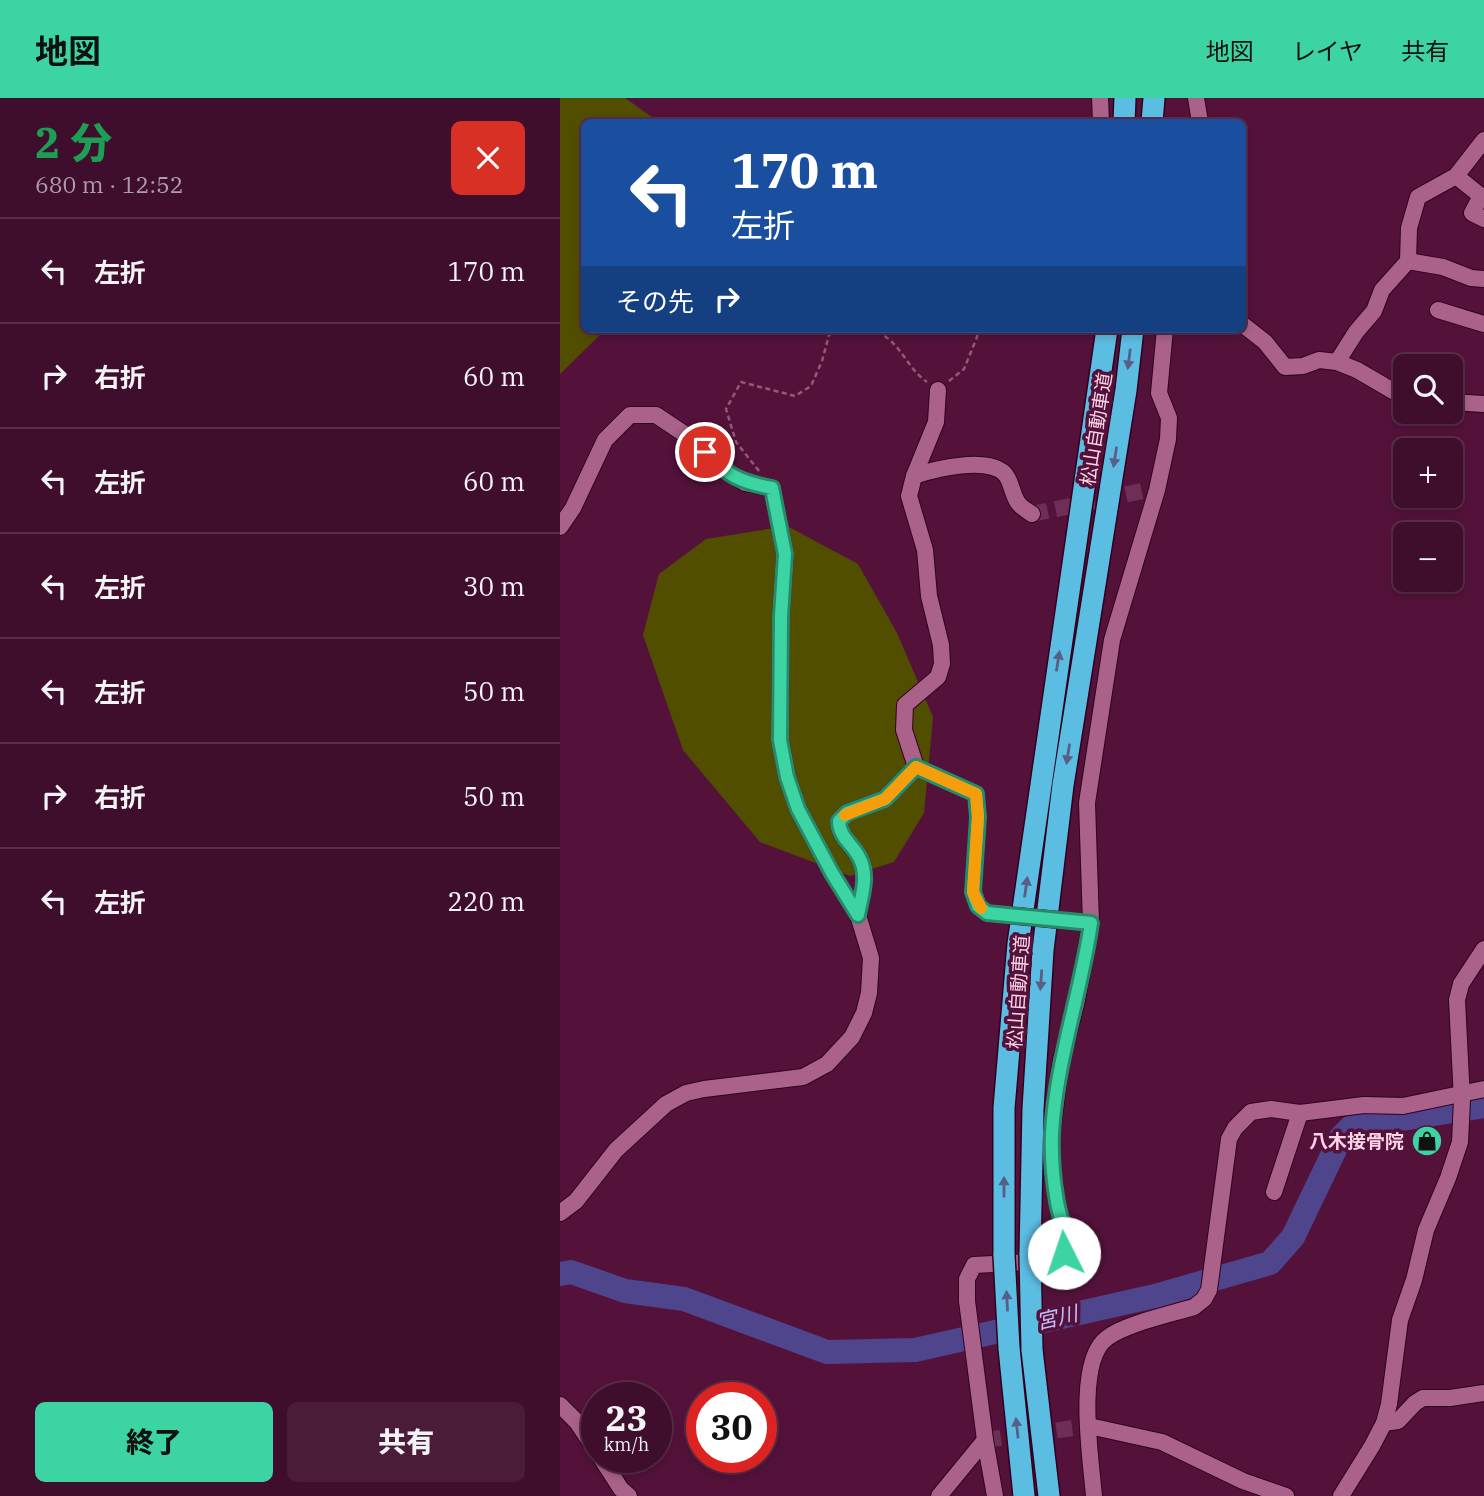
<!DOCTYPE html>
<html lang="ja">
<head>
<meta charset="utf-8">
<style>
	body { margin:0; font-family:"IBM Plex Serif","Noto Sans JP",serif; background:#4a1c38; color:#f1f3f6; height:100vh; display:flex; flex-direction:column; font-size:26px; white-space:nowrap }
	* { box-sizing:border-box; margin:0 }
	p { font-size:23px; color:#ad9ca9 }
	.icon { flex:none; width:38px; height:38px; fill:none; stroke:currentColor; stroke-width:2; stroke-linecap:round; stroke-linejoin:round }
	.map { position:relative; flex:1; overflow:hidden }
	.side { display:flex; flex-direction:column; background:#3f0e2c; width:560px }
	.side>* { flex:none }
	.top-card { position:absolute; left:21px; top:21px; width:665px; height:214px; border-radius:10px; box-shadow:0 4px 10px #0003,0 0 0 2px #582e48; background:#1a4fa0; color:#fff; overflow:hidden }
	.buttons { position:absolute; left:833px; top:256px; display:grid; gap:14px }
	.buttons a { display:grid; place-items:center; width:70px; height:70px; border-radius:10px; background:#3f0e2c; box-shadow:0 4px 10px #0003,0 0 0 2px #582e48; font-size:35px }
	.speed { position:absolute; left:21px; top:1284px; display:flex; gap:14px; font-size:35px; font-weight:700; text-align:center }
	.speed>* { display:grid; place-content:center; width:91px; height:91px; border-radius:50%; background:#3f0e2c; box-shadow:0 4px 10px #0003,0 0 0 2px #582e48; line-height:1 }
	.speed small { font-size:18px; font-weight:400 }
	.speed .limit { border:10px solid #d22; background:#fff; color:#111 }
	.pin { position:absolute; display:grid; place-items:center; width:60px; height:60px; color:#fff; margin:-30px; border:4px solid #fff; border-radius:50%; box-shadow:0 2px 7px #0007 }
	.me { position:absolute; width:77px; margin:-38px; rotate:356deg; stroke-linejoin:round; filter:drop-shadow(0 0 5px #0008) }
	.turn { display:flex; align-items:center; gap:24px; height:147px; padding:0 35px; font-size:32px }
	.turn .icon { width:91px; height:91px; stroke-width:2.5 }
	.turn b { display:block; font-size:49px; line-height:60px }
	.then { display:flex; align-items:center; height:66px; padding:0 35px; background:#0003; gap:14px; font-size:26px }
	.round { display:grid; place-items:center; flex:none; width:74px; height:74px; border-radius:10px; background:#4a1c38 }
	.head { display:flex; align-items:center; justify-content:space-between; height:119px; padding:0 35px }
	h1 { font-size:42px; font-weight:800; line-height:52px; color:#1e9e55 }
	.primary-button { display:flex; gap:14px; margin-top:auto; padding:14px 35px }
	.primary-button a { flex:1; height:80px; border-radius:10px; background:#3dd4a3; color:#111; font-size:28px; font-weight:800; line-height:80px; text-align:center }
	.primary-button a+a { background:#4a1c38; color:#f1f3f6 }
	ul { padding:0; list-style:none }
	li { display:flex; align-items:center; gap:21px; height:105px; padding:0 35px; border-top:2px solid #582e48 }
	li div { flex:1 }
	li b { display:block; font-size:26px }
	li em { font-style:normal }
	header { display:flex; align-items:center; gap:42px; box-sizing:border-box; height:98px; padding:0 35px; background:#3dd4a3; color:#111 }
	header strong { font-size:33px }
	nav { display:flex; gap:38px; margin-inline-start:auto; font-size:24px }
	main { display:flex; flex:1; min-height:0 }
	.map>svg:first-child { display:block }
	.green { fill:#524e00 }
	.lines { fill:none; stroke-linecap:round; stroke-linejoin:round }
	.river { stroke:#4e458c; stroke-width:24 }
	.minor-tunnel { stroke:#6d2f55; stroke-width:16; stroke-dasharray:16 8; stroke-linecap:butt }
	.minor-casing { stroke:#310120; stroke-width:18 }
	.highway-casing { stroke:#310120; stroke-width:24 }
	.path { stroke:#92597a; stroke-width:2.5; stroke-dasharray:5 3.5; stroke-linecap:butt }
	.minor { stroke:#ab628a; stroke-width:16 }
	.highway { stroke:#5cbde3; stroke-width:21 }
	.minor-bridge-casing { stroke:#310120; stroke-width:18; stroke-linecap:butt }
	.highway-bridge-casing { stroke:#310120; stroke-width:24; stroke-linecap:butt }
	.minor-bridge { stroke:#ab628a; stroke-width:16 }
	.highway-bridge { stroke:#5cbde3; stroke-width:21 }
	.oneway { fill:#585f87 }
	.route-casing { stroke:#288a6a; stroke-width:18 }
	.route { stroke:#3dd4a3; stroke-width:12 }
	.slow { stroke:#f59e0b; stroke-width:12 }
	.labels { text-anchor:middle; stroke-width:7; stroke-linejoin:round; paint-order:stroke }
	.street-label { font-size:19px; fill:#fdd4e8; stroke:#54123b }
	.poi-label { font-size:19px; font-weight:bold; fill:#fdd4e8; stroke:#54123b; text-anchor:end }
	.water-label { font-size:21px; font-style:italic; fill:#c1befc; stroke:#54123b }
</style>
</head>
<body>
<header>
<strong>地図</strong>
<nav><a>地図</a><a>レイヤ</a><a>共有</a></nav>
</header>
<main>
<section class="side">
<div class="head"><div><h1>2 分</h1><p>680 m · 12:52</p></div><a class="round" style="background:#d93025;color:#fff"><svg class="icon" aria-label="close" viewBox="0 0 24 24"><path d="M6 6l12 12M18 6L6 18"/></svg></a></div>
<ul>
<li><svg class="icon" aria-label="left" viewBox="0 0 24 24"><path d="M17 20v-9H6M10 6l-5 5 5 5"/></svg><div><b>左折</b></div><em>170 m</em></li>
<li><svg class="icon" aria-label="right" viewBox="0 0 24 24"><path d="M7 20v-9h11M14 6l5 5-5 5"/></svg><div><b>右折</b></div><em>60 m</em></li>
<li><svg class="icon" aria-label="left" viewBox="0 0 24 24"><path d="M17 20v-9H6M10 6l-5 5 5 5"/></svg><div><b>左折</b></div><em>60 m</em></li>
<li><svg class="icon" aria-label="left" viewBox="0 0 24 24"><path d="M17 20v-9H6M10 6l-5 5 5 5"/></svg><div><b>左折</b></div><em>30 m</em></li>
<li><svg class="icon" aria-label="left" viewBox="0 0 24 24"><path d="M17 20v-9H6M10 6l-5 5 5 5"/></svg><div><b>左折</b></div><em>50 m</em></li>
<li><svg class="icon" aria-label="right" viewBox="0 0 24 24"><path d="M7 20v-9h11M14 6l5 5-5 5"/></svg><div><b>右折</b></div><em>50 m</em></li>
<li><svg class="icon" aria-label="left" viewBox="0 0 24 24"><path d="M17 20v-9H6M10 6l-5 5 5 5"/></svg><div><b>左折</b></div><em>220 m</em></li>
</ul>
<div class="primary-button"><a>終了</a><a>共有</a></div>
</section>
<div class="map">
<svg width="924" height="1398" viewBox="0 0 924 1398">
	<rect width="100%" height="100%" fill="#54123b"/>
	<g class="green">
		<polygon points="0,0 65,0 99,24 24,24 24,231 46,231 0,276"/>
		<polygon points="227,428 298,466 337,535 373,619 364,715 334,764 290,778 200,744 123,652 83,537 99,476 146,441"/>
	</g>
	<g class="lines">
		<polyline class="river" points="0,1176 11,1174 65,1193 124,1201 267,1254 355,1252 595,1198 710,1165 733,1139 781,1039 791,1029 924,1008"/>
		<g class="minor-tunnel">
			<polyline points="472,416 582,393"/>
			<polyline points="425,1342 529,1328"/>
		</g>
		<g class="minor-casing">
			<g id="minor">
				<polyline points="540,0 541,24"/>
				<polyline points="636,0 640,24"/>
				<polyline points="896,78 921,98 912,115 924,121"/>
				<polyline points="848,163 849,130 858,99 896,78 924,42"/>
				<polyline points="878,212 924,226"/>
				<polyline points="682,226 705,244 725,269 743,268 759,262 777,264 797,272 845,300"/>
				<polyline points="777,264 796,234 814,213 822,192 848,163 883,169 911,180 924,181"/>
				<polyline points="378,292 376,324 354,378 349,398 365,452 369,498 381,547 382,566 378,579 345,607 344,632 356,669 416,696 418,719 413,794 418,808 427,815"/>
				<polyline points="891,304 924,306"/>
				<path d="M354,378C375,371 427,358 445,376C452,384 452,398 459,406C462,410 468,413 472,416"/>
				<polyline points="0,429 13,410 45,342 70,317 96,317 132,341 158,368 185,385 212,390 225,456 221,518 220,642 227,679 238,711 272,775 298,817 311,860 309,895 304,915 292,939 267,966 243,979 144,991 126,995 106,1006 56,1052 16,1103 0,1115"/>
				<path d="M298,817C301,799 309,779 300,761C293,747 279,740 279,723L287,715L325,701L356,669"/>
				<polyline points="714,1094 740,1015"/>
				<polyline points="0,1307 17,1324 37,1354"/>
				<polyline points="824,1325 838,1323 855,1305 863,1300 890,1300 924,1295"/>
				<polyline points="529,1328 602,1344 683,1383 726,1398"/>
				<polyline points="41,1360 61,1391 69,1398"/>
				<polyline points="379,1398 425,1342"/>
				<polyline points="435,1398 425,1342 407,1203 407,1181 414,1167 492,1163 504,1155 507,1143 497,1105 492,1069 492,1034 501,963 516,906 531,825 527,705 552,542 597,392 608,341 609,320 599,295 605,231"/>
				<path d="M534,1398C531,1362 515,1263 547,1240C565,1226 611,1216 634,1209L644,1201L649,1192L669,1041L675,1030L691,1014L711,1011L740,1015L804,1007L843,1008L924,991"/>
				<polyline points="781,1398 812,1348 824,1325 829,1306 840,1222 854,1182 866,1132 888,1080 900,1044 902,1002 897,902 901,886 924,851"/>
			</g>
		</g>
		<g class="highway-casing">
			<g id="highway">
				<polyline points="564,24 565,0"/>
				<polyline points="592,24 594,0"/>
				<polyline points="470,1156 473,1011 483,852 503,687 566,292 573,231"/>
				<polyline points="444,1157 444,1010 458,846 547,231"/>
				<polyline points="449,1250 464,1398"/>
				<polyline points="472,1252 489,1398"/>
			</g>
		</g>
		<g class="path">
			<path d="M309,231C340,239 344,268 367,284"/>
			<polyline points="389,283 404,271 417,239 417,231"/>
			<polyline points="199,373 176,344 166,311 181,284 235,298 251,288 262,263 269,237 280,231"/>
		</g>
		<use href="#minor" class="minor"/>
		<use href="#highway" class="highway"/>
		<g class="minor-bridge-casing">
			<polyline id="minor-bridge" points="427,815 519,824"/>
		</g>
		<g class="highway-bridge-casing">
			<g id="highway-bridge">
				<polyline points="470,1156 472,1252"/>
				<polyline points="444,1157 449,1250"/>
			</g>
		</g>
		<use href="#minor-bridge" class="minor-bridge"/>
		<use href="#highway-bridge" class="highway-bridge"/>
	</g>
	<defs><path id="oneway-solid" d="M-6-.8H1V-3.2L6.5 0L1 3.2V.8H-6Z" transform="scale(1.75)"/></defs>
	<g class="oneway">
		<use href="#oneway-solid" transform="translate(569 261) rotate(97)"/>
		<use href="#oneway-solid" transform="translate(555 359) rotate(99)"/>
		<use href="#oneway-solid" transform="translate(498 563) rotate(-81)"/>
		<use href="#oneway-solid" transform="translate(508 656) rotate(99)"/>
		<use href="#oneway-solid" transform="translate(466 789) rotate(-82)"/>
		<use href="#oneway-solid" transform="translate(481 882) rotate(94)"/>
		<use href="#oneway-solid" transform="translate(444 1089) rotate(-90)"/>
		<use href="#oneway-solid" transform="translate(447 1203) rotate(-93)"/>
		<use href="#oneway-solid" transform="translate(457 1330) rotate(-96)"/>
	</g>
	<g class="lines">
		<g class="route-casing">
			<path id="route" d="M145,354C168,378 180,384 212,390L225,456L221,518L220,642L227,679L238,711L272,775L298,817C301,799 309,779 300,761C294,747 279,740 279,723L287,715L325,701L356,669L416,696L418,719L413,794L418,808L427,815L531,825C521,895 496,964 492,1035C491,1058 493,1081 497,1104C500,1122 509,1137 504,1155"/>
		</g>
		<use href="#route" class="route"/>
		<polyline class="slow" points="285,717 325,701 356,669 416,696 418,719 413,794 421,810"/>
	</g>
	<defs>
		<g id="shop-disc" transform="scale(1.575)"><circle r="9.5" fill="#3dd4a3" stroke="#54123b"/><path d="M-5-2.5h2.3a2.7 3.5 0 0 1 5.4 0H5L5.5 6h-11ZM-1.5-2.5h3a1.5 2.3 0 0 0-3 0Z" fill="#111"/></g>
	</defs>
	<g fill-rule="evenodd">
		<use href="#shop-disc" x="867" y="1043"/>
	</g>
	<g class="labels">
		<g class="street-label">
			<text transform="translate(536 331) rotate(-81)" y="7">松山自動車道</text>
			<text transform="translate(458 894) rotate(-86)" y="7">松山自動車道</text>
		</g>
		<g class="poi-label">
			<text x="844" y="1050">八木接骨院</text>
		</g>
		<g class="water-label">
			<text transform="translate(497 1220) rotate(-13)" y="7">宮川</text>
		</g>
	</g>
</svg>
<div class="buttons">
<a><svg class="icon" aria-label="search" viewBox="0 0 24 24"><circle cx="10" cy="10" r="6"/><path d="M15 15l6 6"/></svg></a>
<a>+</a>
<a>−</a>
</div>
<div class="speed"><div>23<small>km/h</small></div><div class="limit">30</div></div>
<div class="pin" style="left:145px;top:354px;background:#d93025"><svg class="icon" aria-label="arrive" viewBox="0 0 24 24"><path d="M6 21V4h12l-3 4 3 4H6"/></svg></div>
<svg class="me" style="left:504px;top:1155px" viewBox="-20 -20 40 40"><circle r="19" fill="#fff"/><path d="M0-13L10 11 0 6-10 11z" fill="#3dd4a3"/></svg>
<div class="top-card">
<div class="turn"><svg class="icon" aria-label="left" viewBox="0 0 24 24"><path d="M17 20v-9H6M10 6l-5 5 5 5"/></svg><div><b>170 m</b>左折</div></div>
<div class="then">その先<svg class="icon" aria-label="right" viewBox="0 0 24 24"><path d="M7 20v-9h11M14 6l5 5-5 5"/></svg></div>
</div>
</div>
</main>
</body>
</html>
